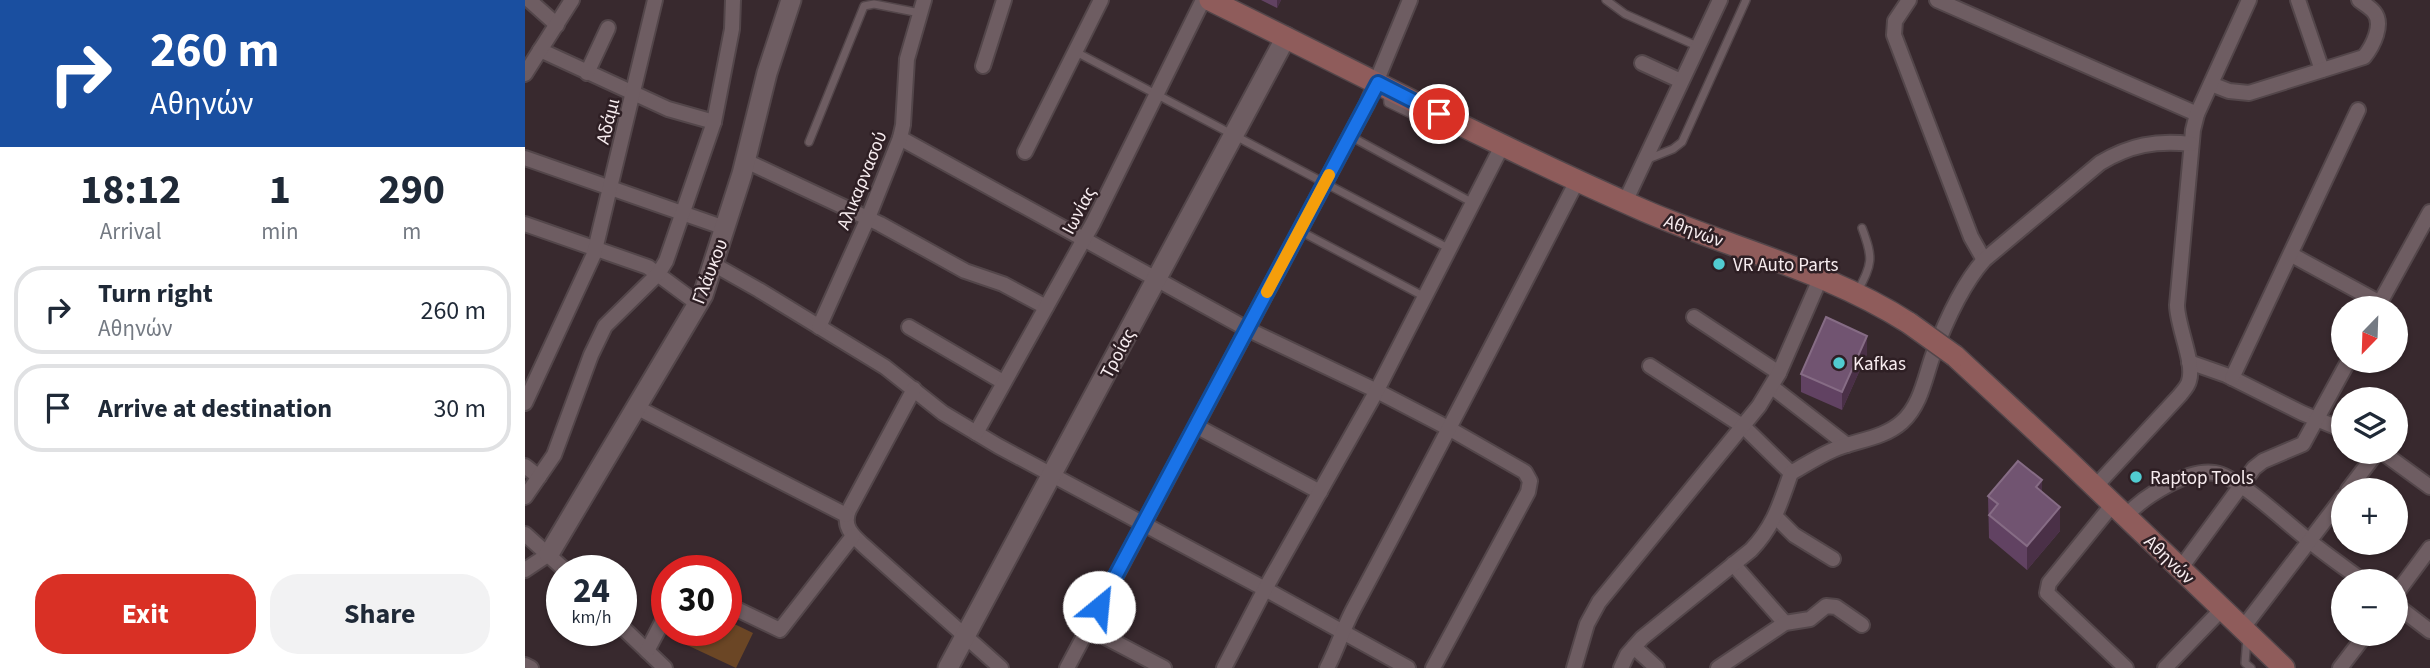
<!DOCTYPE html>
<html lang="en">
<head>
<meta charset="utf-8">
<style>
	body { margin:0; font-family:"Source Sans 3",sans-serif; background:#f2f2f3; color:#1f2937; height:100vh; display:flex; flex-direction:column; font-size:26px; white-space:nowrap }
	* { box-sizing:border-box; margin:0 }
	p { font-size:23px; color:#747a83 }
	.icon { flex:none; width:38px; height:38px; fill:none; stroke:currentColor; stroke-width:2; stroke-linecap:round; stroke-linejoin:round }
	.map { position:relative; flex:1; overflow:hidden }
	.drawer { display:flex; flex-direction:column; background:#fff; width:525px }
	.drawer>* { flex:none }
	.hud { background:#1a4fa0; color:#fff; overflow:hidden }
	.needle { width:46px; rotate:203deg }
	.fabs { position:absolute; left:1806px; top:296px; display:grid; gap:14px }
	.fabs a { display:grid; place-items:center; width:77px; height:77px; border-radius:50%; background:#fff; box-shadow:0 2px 5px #0004; font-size:35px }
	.speed { position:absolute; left:21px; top:555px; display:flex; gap:14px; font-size:35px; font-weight:700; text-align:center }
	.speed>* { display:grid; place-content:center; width:91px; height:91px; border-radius:50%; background:#fff; box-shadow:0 2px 5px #0004; line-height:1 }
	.speed small { font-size:18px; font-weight:400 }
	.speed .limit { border:10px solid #d22; background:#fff; color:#111 }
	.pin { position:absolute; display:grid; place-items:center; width:60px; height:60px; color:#fff; margin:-30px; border:4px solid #fff; border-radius:50%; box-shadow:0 2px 7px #0007 }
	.me { position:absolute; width:77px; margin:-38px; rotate:28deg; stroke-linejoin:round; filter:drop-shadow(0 0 5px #0008) }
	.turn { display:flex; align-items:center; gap:24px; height:147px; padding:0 35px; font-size:32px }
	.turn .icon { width:91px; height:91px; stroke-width:2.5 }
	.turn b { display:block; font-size:49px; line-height:60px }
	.eta { display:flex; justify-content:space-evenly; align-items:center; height:119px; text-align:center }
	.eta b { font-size:42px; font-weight:700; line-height:49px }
	.button { display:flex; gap:14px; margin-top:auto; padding:14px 35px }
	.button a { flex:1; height:80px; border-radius:28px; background:#d93025; color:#fff; font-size:28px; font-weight:700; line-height:80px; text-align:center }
	.button a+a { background:#f2f2f3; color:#1f2937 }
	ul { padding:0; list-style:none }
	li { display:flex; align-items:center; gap:21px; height:88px; margin:0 14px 10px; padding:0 21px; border:4px solid #e0e1e3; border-radius:28px }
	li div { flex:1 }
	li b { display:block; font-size:26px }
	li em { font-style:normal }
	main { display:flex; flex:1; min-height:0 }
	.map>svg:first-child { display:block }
	.green { fill:#6b4625 }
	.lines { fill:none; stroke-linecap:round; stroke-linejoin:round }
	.service-casing { stroke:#53464a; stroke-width:10 }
	.minor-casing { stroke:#53464a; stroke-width:18 }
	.tertiary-casing { stroke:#53464a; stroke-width:23 }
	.secondary-casing { stroke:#53464a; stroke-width:24 }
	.service { stroke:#6e5d62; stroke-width:7 }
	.minor { stroke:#6e5d62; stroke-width:14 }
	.tertiary { stroke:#6e5d62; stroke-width:19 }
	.secondary { stroke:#8f5c5b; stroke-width:21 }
	.secondary-bridge-casing { stroke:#53464a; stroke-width:24; stroke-linecap:butt }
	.secondary-bridge { stroke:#8f5c5b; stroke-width:21 }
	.wall { fill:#614262 }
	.shaded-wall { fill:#4a3047 }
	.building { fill:#715471; stroke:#866c85; stroke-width:2 }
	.route-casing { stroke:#114b97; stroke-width:18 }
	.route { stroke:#1a73e8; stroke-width:12 }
	.slow { stroke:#f59e0b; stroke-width:12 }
	.poi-dot { fill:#51ccd1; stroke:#2e1f24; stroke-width:2.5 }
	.labels { text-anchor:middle; stroke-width:5; stroke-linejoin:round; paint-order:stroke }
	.street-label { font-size:19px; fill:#f7ecef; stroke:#2e1f24 }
	.poi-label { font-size:19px; fill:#f7ecef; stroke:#2e1f24; text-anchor:start }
</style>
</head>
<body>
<main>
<section class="drawer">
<div class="hud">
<div class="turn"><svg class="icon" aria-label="right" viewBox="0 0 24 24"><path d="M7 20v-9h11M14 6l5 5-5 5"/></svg><div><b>260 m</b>Αθηνών</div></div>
</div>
<div class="eta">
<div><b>18:12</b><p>Arrival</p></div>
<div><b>1</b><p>min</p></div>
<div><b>290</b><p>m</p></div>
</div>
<ul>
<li><svg class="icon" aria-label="right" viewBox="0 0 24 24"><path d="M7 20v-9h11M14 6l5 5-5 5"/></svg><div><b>Turn right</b><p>Αθηνών</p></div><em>260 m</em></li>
<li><svg class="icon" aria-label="arrive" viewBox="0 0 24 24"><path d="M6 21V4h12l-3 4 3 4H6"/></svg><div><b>Arrive at destination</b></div><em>30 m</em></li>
</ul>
<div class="button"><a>Exit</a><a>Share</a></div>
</section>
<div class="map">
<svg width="1905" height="668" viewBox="0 0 1905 668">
	<rect width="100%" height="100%" fill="#38292e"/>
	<polygon class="green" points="201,620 228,633 211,668 147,638 151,630 201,630"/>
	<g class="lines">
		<g class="service-casing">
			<g id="service">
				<polyline points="1081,0 1100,14 1172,46"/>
				<polyline points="551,52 925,249"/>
				<polyline points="862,92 863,103 888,115 895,110"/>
				<polyline points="825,136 948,203"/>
				<polyline points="284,142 339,6 349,4 395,13"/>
				<polyline points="1123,159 1148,149 1157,142 1221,0"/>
				<polyline points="775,231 900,297"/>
				<path d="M1332,293C1347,263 1349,260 1337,228"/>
				<polyline points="1722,638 1720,663 1726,668"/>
			</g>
		</g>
		<g class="minor-casing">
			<g id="minor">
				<polyline points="4,0 32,25"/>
				<polyline points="1384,0 1370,21 1369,35 1446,237 1459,260"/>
				<polyline points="1412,0 1672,114"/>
				<polyline points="1773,0 1797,70"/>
				<polyline points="15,50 143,109 189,122"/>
				<polyline points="1117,63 1156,81"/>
				<polyline points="458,66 479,0"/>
				<polyline points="62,73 83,28"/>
				<polyline points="0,74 47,0"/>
				<path d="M1686,84L1704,91L1724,93L1839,57C1848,46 1859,24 1849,12C1845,7 1839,4 1834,0"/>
				<polyline points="375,138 722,329 852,391 925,429 1000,472 1005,481 1003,492 908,668"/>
				<polyline points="500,152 576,0"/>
				<polyline points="0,158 200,228"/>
				<polyline points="221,161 355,224 440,271 478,284 521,307"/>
				<polyline points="1100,202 1195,0"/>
				<polyline points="0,224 123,267 173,304"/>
				<polyline points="1767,255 1855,303"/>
				<polyline points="188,264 234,290 360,367 418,413 473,446 740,589 883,668"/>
				<polyline points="1852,308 1905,212"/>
				<polyline points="1169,317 1254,373"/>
				<polyline points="294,327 343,218 375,138 378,125 382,59 399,0"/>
				<polyline points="384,327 478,382"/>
				<polyline points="1664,362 1701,375 1777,413 1818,430"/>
				<polyline points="1125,366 1219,427 1266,473"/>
				<polyline points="1707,378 1833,110"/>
				<polyline points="1247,387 1322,445"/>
				<path d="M389,389L324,510C317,526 327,535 338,545L476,668"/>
				<polyline points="0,403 69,254 130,0"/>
				<polyline points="111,407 321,515"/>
				<polyline points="671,426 795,492"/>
				<polyline points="451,433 568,223 678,0"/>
				<polyline points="1857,452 1905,487"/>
				<polyline points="0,466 14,477"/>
				<path d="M1570,487L1655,395C1658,391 1663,386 1664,381C1670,363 1652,326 1652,305L1668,130L1672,114L1724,0"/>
				<polyline points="1823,490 1852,452"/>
				<polyline points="0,497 29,455 66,355 80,326 133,274 141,261 189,122 207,29 208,0"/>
				<polyline points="1588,504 1524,583 1522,593 1601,668"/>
				<path d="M1601,516C1618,497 1663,468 1690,473C1714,477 1761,523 1782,539C1800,554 1819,567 1838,581"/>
				<polyline points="1251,517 1269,535 1308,559"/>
				<polyline points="0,534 40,570"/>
				<polyline points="1208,564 1260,623"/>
				<polyline points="1655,569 1729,468 1738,461 1778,444 1824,360"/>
				<polyline points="0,570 24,554"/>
				<polyline points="1871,594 1905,548"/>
				<polyline points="201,604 255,630 328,536"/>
				<polyline points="1871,605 1905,631"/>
				<polyline points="96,626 140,668"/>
				<polyline points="563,628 639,668"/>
				<polyline points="1717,629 1818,497"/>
				<polyline points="1109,647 1132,668"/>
				<polyline points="122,651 142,613"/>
				<polyline points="0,665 6,668"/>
				<polyline points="542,668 842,104 885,0"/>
				<polyline points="699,668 740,589 850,394 977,146"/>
				<path d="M802,668C812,649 818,629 828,610C904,468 978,325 1052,181"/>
				<polyline points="1049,668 1062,624 1074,602 1234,406 1254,373 1295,279"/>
				<path d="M1096,668L1102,655L1117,638L1226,550C1249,526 1255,504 1266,473C1280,465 1294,456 1308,450C1331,440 1358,439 1377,422C1396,405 1400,377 1408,355C1420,323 1436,286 1459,260L1575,163C1605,145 1631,140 1666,144"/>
				<polyline points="1193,668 1260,623 1285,619 1301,606 1311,607 1337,625"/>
				<polyline points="1640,668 1697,609"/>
				<polyline points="1815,668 1841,634"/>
			</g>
		</g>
		<g class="tertiary-casing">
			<g id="tertiary">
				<polyline points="24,554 178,295 217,174 242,73 266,0"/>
				<polyline points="423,668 761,37"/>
			</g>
		</g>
		<g class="secondary-casing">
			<g id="secondary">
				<path d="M685,0C830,71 973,147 1120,211C1208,249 1303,271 1384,323"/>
				<polyline points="1430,356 1539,457 1759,668"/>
			</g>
		</g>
		<use href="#service" class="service"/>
		<use href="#minor" class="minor"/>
		<use href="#tertiary" class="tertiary"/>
		<use href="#secondary" class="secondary"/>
		<g class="secondary-bridge-casing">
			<polyline id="secondary-bridge" points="1384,323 1430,356"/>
		</g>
		<use href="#secondary-bridge" class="secondary-bridge"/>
	</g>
	<g class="wall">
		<polygon points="736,0 756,0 752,8"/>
		<polygon points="1342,354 1317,410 1276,392 1276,374"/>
		<polygon points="1517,492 1535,531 1502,570 1464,538 1463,496"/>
	</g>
	<g class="shaded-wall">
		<polygon points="752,0 756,0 752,8"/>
		<polygon points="1342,336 1342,354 1317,410 1317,392"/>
		<polygon points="1517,480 1517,504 1511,487"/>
		<polygon points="1535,507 1535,531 1502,570 1502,546"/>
	</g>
	<g class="building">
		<polygon points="1301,317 1342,336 1317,392 1276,374"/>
		<polygon points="1493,461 1517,480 1511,487 1535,507 1502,546 1464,515 1473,504 1463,496"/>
	</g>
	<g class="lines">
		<g class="route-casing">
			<polyline id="route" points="574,607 853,83 914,114"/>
		</g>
		<use href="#route" class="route"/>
		<polyline class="slow" points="742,292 804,175"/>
	</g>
	<g class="poi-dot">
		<circle cx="1194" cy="264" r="7"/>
		<circle cx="1314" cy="363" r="7"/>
		<circle cx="1611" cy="477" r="7"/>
	</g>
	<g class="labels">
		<g class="street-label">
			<text transform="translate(82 121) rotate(-76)" y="7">Αδάμι</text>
			<text transform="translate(336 180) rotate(-68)" y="7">Αλικαρνασού</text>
			<text transform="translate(553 210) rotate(-62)" y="7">Ιωνίας</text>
			<text transform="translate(1169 230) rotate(20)" y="7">Αθηνών</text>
			<text transform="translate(184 271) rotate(-69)" y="7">Γλάυκου</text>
			<text transform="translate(592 353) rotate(-62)" y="7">Τροίας</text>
			<text transform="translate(1645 559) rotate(44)" y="7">Αθηνών</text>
		</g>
		<g class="poi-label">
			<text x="1208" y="271">VR Auto Parts</text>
			<text x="1328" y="370">Kafkas</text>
			<text x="1625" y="484">Raptop Tools</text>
		</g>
	</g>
</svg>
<div class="fabs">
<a><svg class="needle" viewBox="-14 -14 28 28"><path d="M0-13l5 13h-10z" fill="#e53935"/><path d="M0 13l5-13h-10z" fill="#747a83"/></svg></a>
<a><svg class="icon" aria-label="layers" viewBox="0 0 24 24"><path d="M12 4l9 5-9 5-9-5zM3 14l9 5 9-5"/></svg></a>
<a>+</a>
<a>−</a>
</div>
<div class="speed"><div>24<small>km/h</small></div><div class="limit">30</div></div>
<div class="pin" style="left:914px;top:114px;background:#d93025"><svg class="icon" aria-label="arrive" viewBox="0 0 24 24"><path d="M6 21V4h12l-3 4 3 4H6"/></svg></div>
<svg class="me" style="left:574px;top:607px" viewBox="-20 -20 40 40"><circle r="19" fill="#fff"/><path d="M0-13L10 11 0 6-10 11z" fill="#1a73e8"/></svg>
</div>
</main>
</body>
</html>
